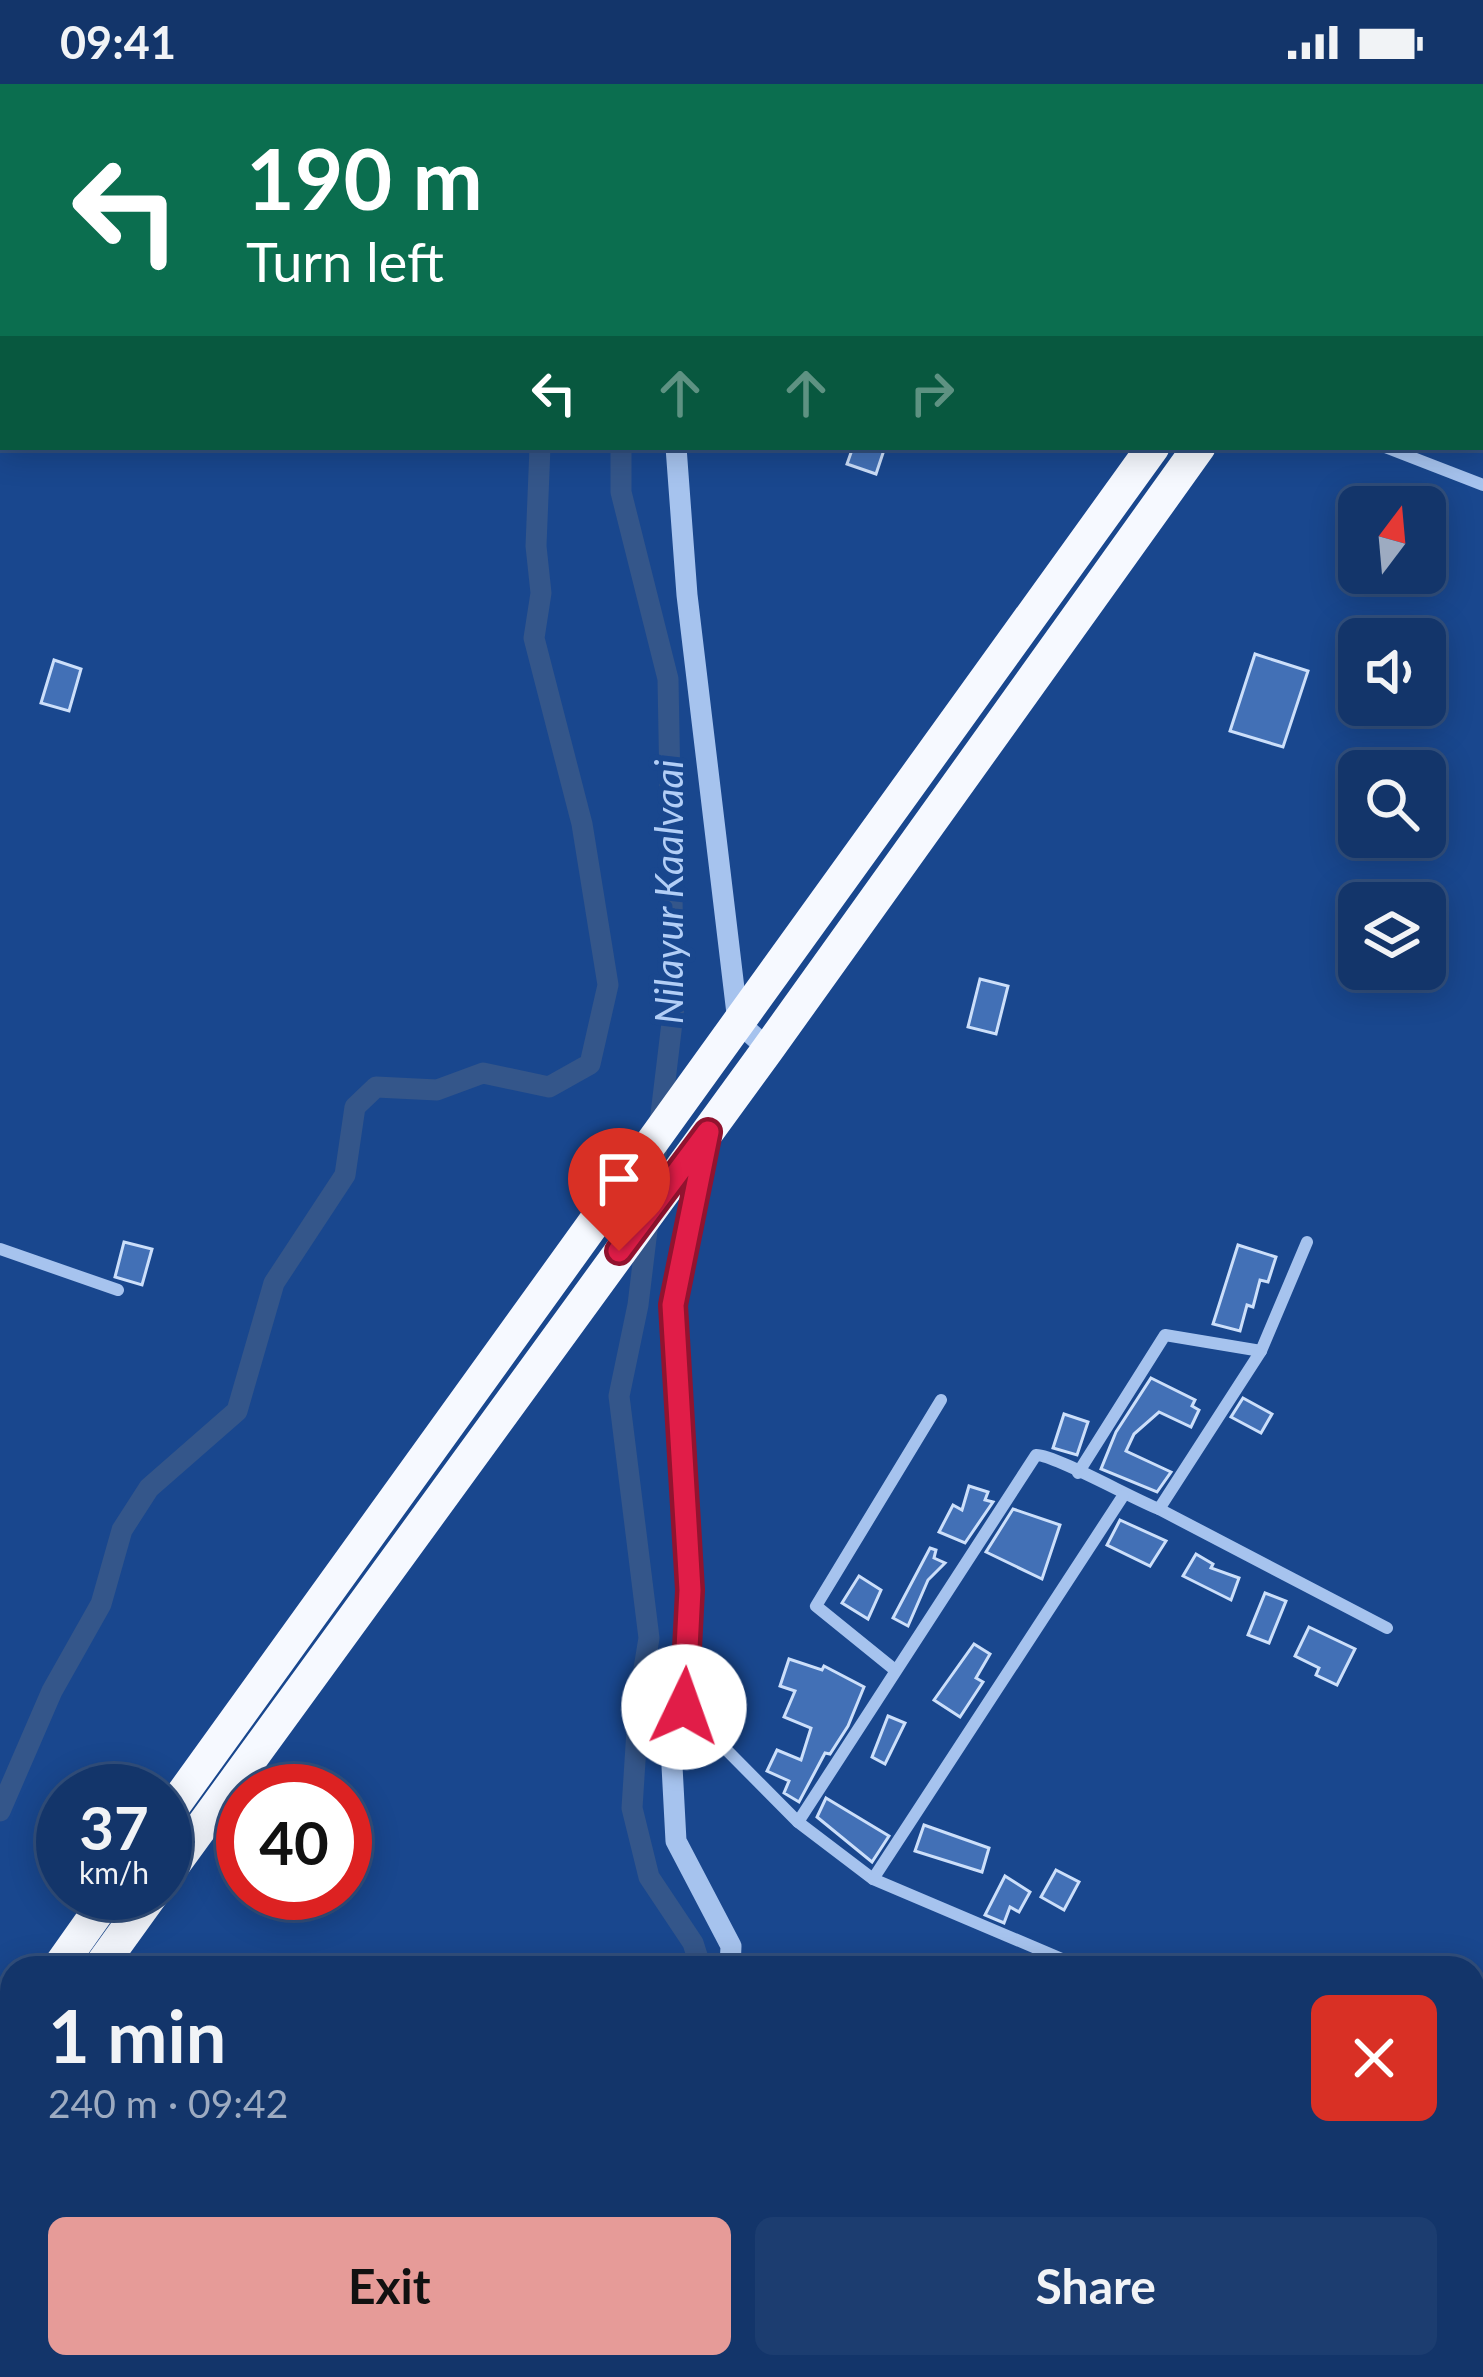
<!DOCTYPE html>
<html lang="en">
<head>
<meta charset="utf-8">
<style>
	body { margin:0; font-family:Lato,sans-serif; background:#1c3d70; color:#f1f3f6; height:100vh; display:flex; flex-direction:column; font-size:45px; white-space:nowrap }
	* { box-sizing:border-box; margin:0 }
	p { font-size:39px; color:#9dabc1 }
	.icon { flex:none; width:66px; height:66px; fill:none; stroke:currentColor; stroke-width:2; stroke-linecap:round; stroke-linejoin:round }
	.map { position:relative; flex:1; overflow:hidden }
	.sheet { position:absolute; left:0px; top:1872px; width:1485px; height:423px; display:flex; flex-direction:column; background:#13356a; border-radius:36px 36px 0 0; box-shadow:0 6px 30px #0003,0 0 0 3px #32507e }
	.sheet>* { flex:none }
	.banner { position:absolute; left:0px; top:0px; width:1485px; height:366px; box-shadow:0 6px 30px #0003,0 0 0 3px #32507e; background:#0b6e4f; color:#fff; overflow:hidden }
	.needle { width:78px; rotate:16deg }
	.fabs { position:absolute; left:1338px; top:402px; display:grid; gap:24px }
	.fabs a { display:grid; place-items:center; width:108px; height:108px; border-radius:18px; background:#13356a; box-shadow:0 6px 30px #0003,0 0 0 3px #32507e; font-size:60px }
	.speed { position:absolute; left:36px; top:1680px; display:flex; gap:24px; font-size:60px; font-weight:700; text-align:center }
	.speed>* { display:grid; place-content:center; width:156px; height:156px; border-radius:50%; background:#13356a; box-shadow:0 6px 30px #0003,0 0 0 3px #32507e; line-height:1 }
	.speed small { font-size:30px; font-weight:400 }
	.speed .limit { border:18px solid #d22; background:#fff; color:#111 }
	.pin { position:absolute; display:grid; place-items:center; width:102px; height:102px; color:#fff; margin:-123px -51px; border-radius:50% 50% 50% 0; rotate:-45deg; box-shadow:0 0 12px #0007 }
	.pin .icon { rotate:45deg }
	.me { position:absolute; width:132px; margin:-66px; rotate:3deg; stroke-linejoin:round; filter:drop-shadow(0 0 9px #0008) }
	.turn { display:flex; align-items:center; gap:42px; height:252px; padding:0 48px; font-size:54px }
	.turn .icon { width:156px; height:156px; stroke-width:2.5 }
	.turn b { display:block; font-size:84px; line-height:102px }
	.lanes { display:flex; align-items:center; height:114px; padding:0 48px; background:#0003; justify-content:center; gap:60px; direction:ltr }
	.lanes .off { opacity:.35 }
	.round { display:grid; place-items:center; flex:none; width:126px; height:126px; border-radius:18px; background:#1c3d70 }
	.summary { display:flex; align-items:center; justify-content:space-between; height:204px; padding:0 48px }
	h1 { font-size:72px; font-weight:700; line-height:90px }
	.primary-button { display:flex; gap:24px; margin-top:auto; padding:24px 48px }
	.primary-button a { flex:1; height:138px; border-radius:18px; background:#e69b98; color:#111; font-size:48px; font-weight:700; line-height:138px; text-align:center }
	.primary-button a+a { background:#1c3d70; color:#f1f3f6 }
	.status { display:flex; justify-content:space-between; align-items:center; height:84px; padding:0 60px; background:#13356a; direction:ltr }
	.status svg { height:33px; fill:currentColor }
	.map>svg:first-child { display:block }
	.lines { fill:none; stroke-linecap:round; stroke-linejoin:round }
	.canal { stroke:#34568a; stroke-width:21 }
	.building { fill:#4270b6; stroke:#ccdffa; stroke-width:3 }
	.minor { stroke:#a6c3ee; stroke-width:12 }
	.tertiary { stroke:#a6c3ee; stroke-width:21 }
	.trunk { stroke:#f6f9ff; stroke-width:33 }
	.route-casing { stroke:#92132f; stroke-width:30 }
	.route { stroke:#e11d48; stroke-width:21 }
	.labels { text-anchor:middle; stroke-width:12; stroke-linejoin:round; paint-order:stroke }
	.water-label { font-size:39px; font-style:italic; fill:#b2cef6; stroke:#19478e }
</style>
</head>
<body>
<div class="status"><b>09:41</b><svg viewBox="0 0 49 12"><path d="M0 12V9h3v3zM5 12V6h3v6zM10 12V3h3v9zM15 12V0h3v12zM26 1h20v11H26zM47 4h2v5h-2z"/></svg></div>
<div class="map">
<svg width="1483" height="2293" viewBox="0 0 1483 2293">
	<rect width="100%" height="100%" fill="#19478e"/>
	<g class="lines">
		<g class="canal">
			<polyline points="638,3 641,0"/>
			<polyline points="749,3 751,0"/>
			<polyline points="621,363 621,408 668,595 674,922 638,1221 619,1312 649,1554 639,1615 632,1724 649,1793 693,1859 701,1884"/>
			<polyline points="0,1727 52,1607 101,1520 122,1446 149,1404 237,1327 274,1199 345,1091 355,1023 376,1003 437,1006 483,989 549,1003 590,980 608,901 582,740 534,554 541,509 536,462 540,363"/>
			<polyline points="681,2283 683,2293"/>
		</g>
	</g>
	<g class="building">
		<polygon points="853,363 885,363 876,390 847,380"/>
		<polygon points="1255,570 1308,587 1283,663 1230,647"/>
		<polygon points="54,576 81,585 69,627 41,619"/>
		<polygon points="980,895 1008,902 996,950 968,943"/>
		<polygon points="124,1158 152,1165 142,1201 115,1193"/>
		<polygon points="1238,1161 1276,1173 1268,1198 1260,1196 1253,1223 1247,1221 1240,1247 1213,1240"/>
		<polygon points="1151,1294 1195,1316 1192,1322 1199,1326 1191,1343 1159,1328 1134,1350 1126,1367 1171,1388 1157,1408 1101,1385 1116,1348"/>
		<polygon points="1243,1314 1272,1330 1261,1349 1231,1333"/>
		<polygon points="1064,1330 1088,1338 1077,1371 1053,1364"/>
		<polygon points="969,1402 988,1408 985,1416 993,1418 965,1459 939,1448 953,1421 962,1426"/>
		<polygon points="1013,1425 1060,1441 1042,1495 986,1468"/>
		<polygon points="1120,1436 1166,1457 1150,1482 1107,1461"/>
		<polygon points="930,1464 936,1466 934,1474 945,1479 928,1496 908,1542 893,1534"/>
		<polygon points="1196,1470 1213,1480 1211,1484 1239,1494 1231,1516 1183,1492"/>
		<polygon points="859,1492 881,1506 868,1535 842,1519"/>
		<polygon points="1265,1509 1286,1517 1269,1559 1248,1551"/>
		<polygon points="1309,1543 1355,1565 1337,1601 1316,1591 1319,1584 1295,1572"/>
		<polygon points="974,1560 990,1570 976,1594 983,1598 960,1633 934,1616"/>
		<polygon points="789,1575 822,1586 824,1582 864,1603 848,1642 830,1670 825,1669 799,1718 784,1709 789,1697 767,1687 777,1666 801,1676 811,1644 784,1633 795,1607 780,1602"/>
		<polygon points="888,1632 905,1639 885,1680 872,1673"/>
		<polygon points="826,1714 889,1752 872,1778 817,1733"/>
		<polygon points="924,1741 989,1764 982,1788 915,1767"/>
		<polygon points="1056,1786 1079,1798 1064,1826 1041,1813"/>
		<polygon points="1005,1792 1030,1808 1019,1828 1010,1823 1004,1839 985,1831"/>
	</g>
	<g class="lines">
		<g class="minor">
			<polyline points="0,298 3,299"/>
			<polyline points="1385,363 1483,401"/>
			<polyline points="0,1165 118,1206"/>
			<polyline points="1078,1389 1165,1251 1261,1267"/>
			<polyline points="1159,1425 1261,1267 1307,1158"/>
			<polyline points="895,1586 816,1522 941,1316"/>
			<polyline points="685,1624 798,1738 873,1795 1083,1884"/>
			<path d="M798,1738L1036,1371C1053,1370 1133,1415 1159,1425L1387,1544"/>
			<polyline points="873,1795 1123,1412"/>
			<polyline points="1473,2183 1483,2189"/>
		</g>
		<g class="tertiary">
			<polyline points="796,3 798,0"/>
			<polyline points="676,363 687,511 738,938 768,965"/>
			<polyline points="706,1058 673,1221 690,1506 684,1623 672,1682 676,1757 731,1862 730,1884"/>
			<polyline points="728,2283 729,2293"/>
		</g>
		<g class="trunk">
			<polyline points="1415,3 1417,0"/>
			<polyline points="1463,3 1465,0"/>
			<polyline points="1482,22 1483,21"/>
			<polyline points="165,1734 1153,363"/>
			<polyline points="165,1793 768,965 1199,363"/>
			<polyline points="58,1884 111,1809"/>
			<polyline points="99,1884 153,1809"/>
			<polyline points="0,1962 12,1946"/>
			<polyline points="0,2022 12,2005"/>
		</g>
	</g>
	<g class="lines">
		<g class="route-casing">
			<polyline id="route" points="619,1167 708,1048 673,1221 690,1506 684,1623"/>
		</g>
		<use href="#route" class="route"/>
	</g>
	<g class="labels">
		<g class="water-label">
			<text transform="translate(669 808) rotate(-90)" y="14">Nilayur Kaalvaai</text>
		</g>
	</g>
</svg>
<div class="fabs">
<a><svg class="needle" viewBox="-14 -14 28 28"><path d="M0-13l5 13h-10z" fill="#e53935"/><path d="M0 13l5-13h-10z" fill="#9dabc1"/></svg></a>
<a><svg class="icon" aria-label="sound" viewBox="0 0 24 24"><path d="M4 9h4l5-4v14l-5-4H4zM17 9q2 3 0 6"/></svg></a>
<a><svg class="icon" aria-label="search" viewBox="0 0 24 24"><circle cx="10" cy="10" r="6"/><path d="M15 15l6 6"/></svg></a>
<a><svg class="icon" aria-label="layers" viewBox="0 0 24 24"><path d="M12 4l9 5-9 5-9-5zM3 14l9 5 9-5"/></svg></a>
</div>
<div class="speed"><div>37<small>km/h</small></div><div class="limit">40</div></div>
<div class="pin" style="left:619px;top:1167px;background:#d93025"><svg class="icon" aria-label="arrive" viewBox="0 0 24 24"><path d="M6 21V4h12l-3 4 3 4H6"/></svg></div>
<svg class="me" style="left:684px;top:1623px" viewBox="-20 -20 40 40"><circle r="19" fill="#fff"/><path d="M0-13L10 11 0 6-10 11z" fill="#e11d48"/></svg>
<div class="banner">
<div class="turn"><svg class="icon" aria-label="left" viewBox="0 0 24 24"><path d="M17 20v-9H6M10 6l-5 5 5 5"/></svg><div><b>190 m</b>Turn left</div></div>
<div class="lanes"><svg class="icon" aria-label="left" viewBox="0 0 24 24"><path d="M17 20v-9H6M10 6l-5 5 5 5"/></svg><svg class="icon off" aria-label="ahead" viewBox="0 0 24 24"><path d="M12 20V5M6 11l6-6 6 6"/></svg><svg class="icon off" aria-label="ahead" viewBox="0 0 24 24"><path d="M12 20V5M6 11l6-6 6 6"/></svg><svg class="icon off" aria-label="right" viewBox="0 0 24 24"><path d="M7 20v-9h11M14 6l5 5-5 5"/></svg></div>
</div>
<section class="sheet">
<div class="summary"><div><h1>1 min</h1><p>240 m · 09:42</p></div><a class="round" style="background:#d93025;color:#fff"><svg class="icon" aria-label="close" viewBox="0 0 24 24"><path d="M6 6l12 12M18 6L6 18"/></svg></a></div>
<div class="primary-button"><a>Exit</a><a>Share</a></div>
</section>
</div>
</body>
</html>
